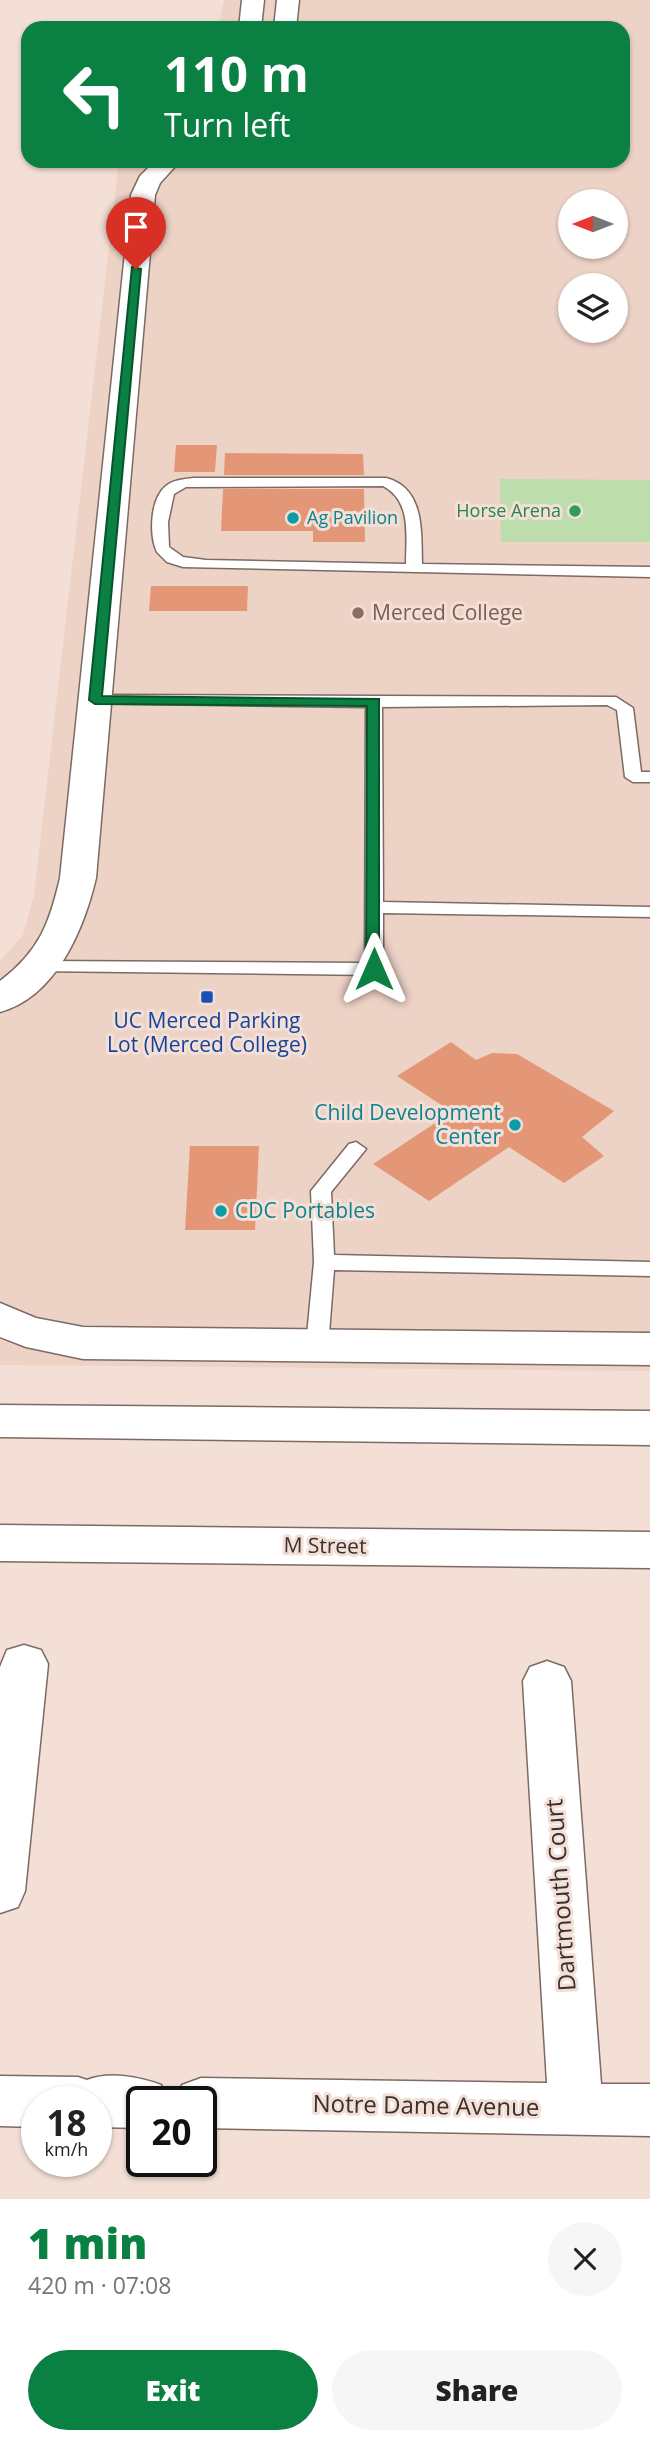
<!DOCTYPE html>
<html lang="en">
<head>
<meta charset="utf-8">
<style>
	body { margin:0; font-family:"Open Sans",sans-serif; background:#f6f6f6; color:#222; height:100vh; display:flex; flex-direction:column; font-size:26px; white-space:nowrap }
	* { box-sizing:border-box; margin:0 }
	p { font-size:23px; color:#767676 }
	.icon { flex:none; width:38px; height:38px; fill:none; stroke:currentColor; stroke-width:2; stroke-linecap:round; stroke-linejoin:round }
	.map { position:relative; height:2199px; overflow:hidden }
	.side { display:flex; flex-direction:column; background:#fff; flex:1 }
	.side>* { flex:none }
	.banner { position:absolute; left:21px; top:21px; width:609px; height:147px; border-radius:21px; box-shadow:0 2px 5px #0004; background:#0b8043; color:#fff; overflow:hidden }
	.needle { width:46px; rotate:270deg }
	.fabs { position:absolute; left:558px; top:189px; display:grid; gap:14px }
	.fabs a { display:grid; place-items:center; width:70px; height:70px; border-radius:50%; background:#fff; box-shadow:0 2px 5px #0004; font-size:35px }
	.speed { position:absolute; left:21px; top:2086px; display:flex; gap:14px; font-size:35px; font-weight:700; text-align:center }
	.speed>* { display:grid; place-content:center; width:91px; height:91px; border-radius:50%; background:#fff; box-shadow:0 2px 5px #0004; line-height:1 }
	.speed small { font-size:18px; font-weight:400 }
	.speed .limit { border:4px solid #111; border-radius:10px; background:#fff; color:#111 }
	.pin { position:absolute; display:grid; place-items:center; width:60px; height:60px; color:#fff; margin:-72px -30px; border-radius:50% 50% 50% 0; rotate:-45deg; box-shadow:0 0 7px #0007 }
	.pin .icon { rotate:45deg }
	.me { position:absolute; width:77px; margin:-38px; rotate:0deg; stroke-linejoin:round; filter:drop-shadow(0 0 5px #0008) }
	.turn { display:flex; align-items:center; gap:24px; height:147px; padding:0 28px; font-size:32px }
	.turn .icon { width:91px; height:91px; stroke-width:2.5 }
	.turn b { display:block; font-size:49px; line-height:60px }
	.round { display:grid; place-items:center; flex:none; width:74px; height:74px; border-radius:37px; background:#f6f6f6 }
	.head { display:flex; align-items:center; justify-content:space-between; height:119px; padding:0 28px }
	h1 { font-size:42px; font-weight:800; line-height:52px; color:#0b8043 }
	.cta { display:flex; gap:14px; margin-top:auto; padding:14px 28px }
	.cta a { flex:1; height:80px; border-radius:42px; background:#0b8043; color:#fff; font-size:28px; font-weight:800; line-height:80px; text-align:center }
	.cta a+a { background:#f6f6f6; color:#222 }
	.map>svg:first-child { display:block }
	.built { fill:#edd2c6; fill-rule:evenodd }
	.green { fill:#beddac }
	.building { fill:#e39776 }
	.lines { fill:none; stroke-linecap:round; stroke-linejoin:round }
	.lane-casing { stroke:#7c6a63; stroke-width:3 }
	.street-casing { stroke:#7c6a63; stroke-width:3 }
	.secondary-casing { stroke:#7c6a63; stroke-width:3 }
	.lane { fill:#fff; fill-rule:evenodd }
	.street { fill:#fff; fill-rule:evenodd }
	.secondary { fill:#fff; fill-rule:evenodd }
	.route { fill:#0b8043; stroke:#07532c; stroke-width:2 }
	.leisure-dot { fill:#2e9e5b; stroke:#f3dfd6; stroke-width:2.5 }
	.culture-dot { fill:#0f9aa8; stroke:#f3dfd6; stroke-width:2.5 }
	.education-dot { fill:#8d6e63; stroke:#f3dfd6; stroke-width:2.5 }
	.transit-dot { fill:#1a4fb4; stroke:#f3dfd6; stroke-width:2.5 }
	.labels { text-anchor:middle; stroke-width:6; stroke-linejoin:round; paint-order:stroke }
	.far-leisure-label { font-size:18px; fill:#27864d; stroke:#f3dfd6; text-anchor:end }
	.far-culture-label { font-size:18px; fill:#0d838f; stroke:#f3dfd6; text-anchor:start }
	.education-label { font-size:21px; fill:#785e54; stroke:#f3dfd6; text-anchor:start }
	.transit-label { font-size:21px; fill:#164399; stroke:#f3dfd6 }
	.culture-label { font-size:21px; fill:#0d838f; stroke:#f3dfd6; text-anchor:end }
	.street-label { font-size:21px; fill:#39312e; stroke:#f3dfd6 }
	.near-street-label { font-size:24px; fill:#39312e; stroke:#f3dfd6 }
</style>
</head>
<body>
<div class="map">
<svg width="650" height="2199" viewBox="0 0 650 2199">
	<rect width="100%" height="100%" fill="#f3dfd6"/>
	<path class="built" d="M224,0H650V1371L0,1365V961L23,935L34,895L119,161H623V28H218ZM570,201H616V247H570ZM570,285H616V331H570Z"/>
	<polygon class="green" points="500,479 650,480 650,542 501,542"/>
	<g class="building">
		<polygon points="176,445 217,445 215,472 174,472"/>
		<polygon points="225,453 363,454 364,475 224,475"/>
		<polygon points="223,489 364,489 365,542 313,542 313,531 221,531"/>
		<polygon points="151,586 248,586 247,611 149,611"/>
		<polygon points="451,1042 476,1060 492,1053 517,1054 614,1111 582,1137 604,1156 564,1183 509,1147 429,1201 373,1164 452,1112 397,1076"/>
		<polygon points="190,1146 259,1146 255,1230 185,1230"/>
	</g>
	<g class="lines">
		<g class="lane-casing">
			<g id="lane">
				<path d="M193,478H386C425,488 421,532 422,564L650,567V577L183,567L167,562L157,552C149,535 150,499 166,486C173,480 184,479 193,478ZM383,486C412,501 406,536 406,564L206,560L183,557L169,547L168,522L174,494L186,487Z"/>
				<polygon points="95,695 616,697 633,708 641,772 650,772 650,782 633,782 625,777 617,710 607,705 382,707 383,902 650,907 650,917 383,913 383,969 374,975 35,971 32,967 35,963 41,961 365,963 366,707 89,703 89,697"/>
				<polygon points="356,1142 366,1149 331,1192 334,1255 650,1262 650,1276 334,1270 328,1346 324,1352 310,1352 306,1346 314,1262 311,1191 349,1144"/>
			</g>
		</g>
		<g class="street-casing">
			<g id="street">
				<polygon points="242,0 264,0 261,28 239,28"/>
				<polygon points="277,0 299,0 296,28 274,28"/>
				<path d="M155,161H180L160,183L155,195L96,878C84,929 56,997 0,1012V981C39,951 49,925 60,878L131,195L140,176Z"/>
				<polygon points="0,1303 36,1318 83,1327 650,1333 650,1365 83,1359 26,1347 0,1337"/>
				<polygon points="24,1645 41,1650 48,1664 25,1891 18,1907 0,1913 0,1667 7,1650"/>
				<polygon points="547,1661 564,1667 571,1681 601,2084 650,2084 650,2136 201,2128 201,2102 174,2102 182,2085 201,2078 547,2083 523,1681 530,1667"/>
				<path d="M0,2076L78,2077L87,2080C109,2071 140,2077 161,2085L169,2102H142V2128L96,2127V2102H37V2127L0,2126Z"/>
			</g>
		</g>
		<g class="secondary-casing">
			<g id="secondary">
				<polygon points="0,1405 650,1411 650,1445 0,1437"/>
				<polygon points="0,1525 650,1532 650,1568 0,1561"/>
			</g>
		</g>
		<use href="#lane" class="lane"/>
		<use href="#street" class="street"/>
		<use href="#secondary" class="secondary"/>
	</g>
	<polygon class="route" points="132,267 141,269 102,696 379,699 379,973 374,974 366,969 367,706 95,704 89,700"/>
	<circle class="leisure-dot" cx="575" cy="511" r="7"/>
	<g class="culture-dot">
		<circle cx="293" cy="518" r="7"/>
		<circle cx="515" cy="1125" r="7"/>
		<circle cx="221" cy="1211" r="7"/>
	</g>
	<circle class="education-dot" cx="358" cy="613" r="7"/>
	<rect class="transit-dot" x="200" y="990" width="14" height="14" rx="3.5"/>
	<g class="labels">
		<g class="far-leisure-label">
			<text x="561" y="517">Horse Arena</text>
		</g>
		<g class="far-culture-label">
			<text x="307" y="524">Ag Pavilion</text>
		</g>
		<g class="education-label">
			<text x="372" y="620">Merced College</text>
		</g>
		<g class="transit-label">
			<text x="207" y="1028">UC Merced Parking<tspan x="207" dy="24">Lot (Merced College)</tspan></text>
		</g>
		<g class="culture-label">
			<text x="501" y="1120">Child Development<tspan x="501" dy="24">Center</tspan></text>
			<text x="235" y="1218" text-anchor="start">CDC Portables</text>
		</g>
		<g class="street-label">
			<text transform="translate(325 1546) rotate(1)" y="7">M Street</text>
		</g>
		<g class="near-street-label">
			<text transform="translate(561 1895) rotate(-94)" y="8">Dartmouth Court</text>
			<text transform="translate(426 2106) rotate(1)" y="8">Notre Dame Avenue</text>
		</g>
	</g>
</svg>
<div class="fabs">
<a><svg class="needle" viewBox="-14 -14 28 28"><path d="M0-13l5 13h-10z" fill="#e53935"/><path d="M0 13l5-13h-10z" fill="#767676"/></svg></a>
<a><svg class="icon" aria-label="layers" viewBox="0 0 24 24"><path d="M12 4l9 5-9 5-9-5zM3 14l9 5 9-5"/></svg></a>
</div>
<div class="speed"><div>18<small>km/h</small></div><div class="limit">20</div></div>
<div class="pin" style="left:136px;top:269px;background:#d93025"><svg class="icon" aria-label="arrive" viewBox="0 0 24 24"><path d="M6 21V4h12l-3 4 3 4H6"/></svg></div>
<svg class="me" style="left:374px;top:969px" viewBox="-20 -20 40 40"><path d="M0-17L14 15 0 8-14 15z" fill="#0b8043" stroke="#fff" stroke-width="4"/></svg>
<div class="banner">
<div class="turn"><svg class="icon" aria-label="left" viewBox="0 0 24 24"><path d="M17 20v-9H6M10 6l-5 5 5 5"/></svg><div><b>110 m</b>Turn left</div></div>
</div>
</div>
<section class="side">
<div class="head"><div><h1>1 min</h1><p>420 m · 07:08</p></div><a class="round"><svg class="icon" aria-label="close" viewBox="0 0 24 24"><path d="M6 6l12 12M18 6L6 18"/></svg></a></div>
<div class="cta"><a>Exit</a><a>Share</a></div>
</section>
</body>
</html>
